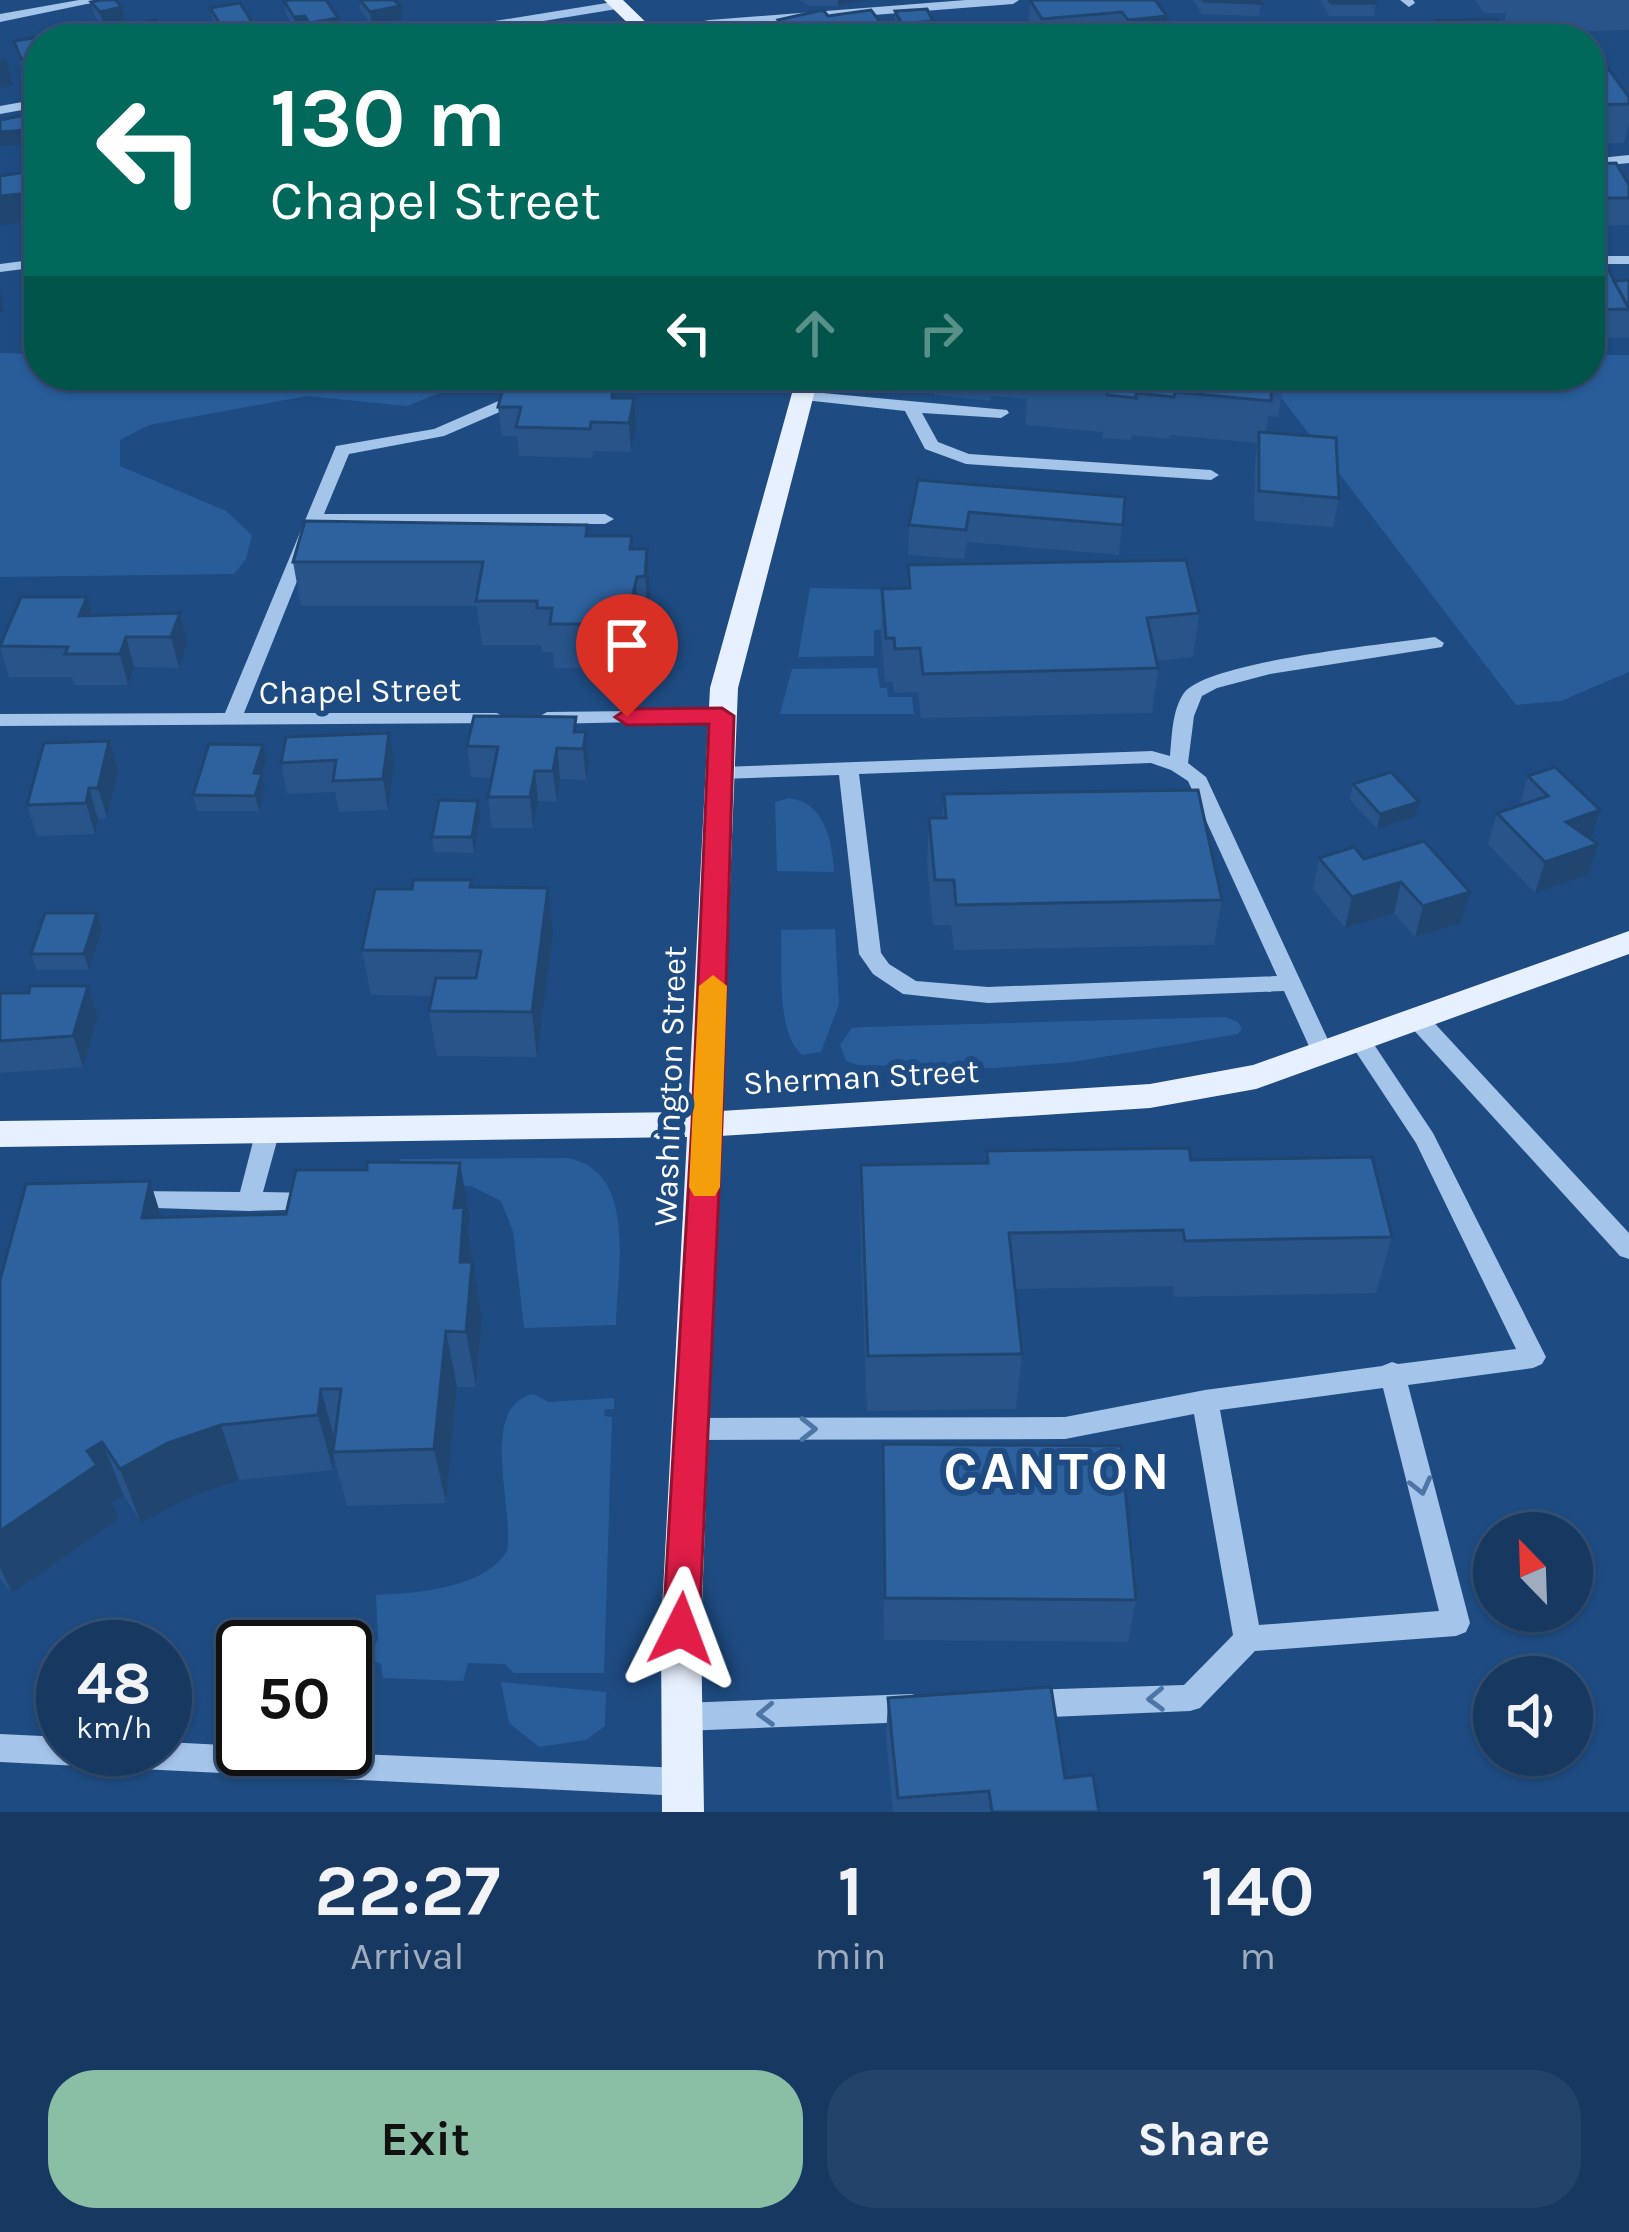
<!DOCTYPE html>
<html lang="en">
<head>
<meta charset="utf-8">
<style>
	body { margin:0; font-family:Karla,sans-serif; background:#23436a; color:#f1f3f6; height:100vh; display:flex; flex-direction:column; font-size:45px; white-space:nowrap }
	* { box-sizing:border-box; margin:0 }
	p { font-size:39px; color:#9eacbd }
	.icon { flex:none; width:66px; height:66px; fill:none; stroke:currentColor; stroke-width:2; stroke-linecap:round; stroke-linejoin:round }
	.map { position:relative; height:1812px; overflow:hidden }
	.side { display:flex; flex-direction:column; background:#163861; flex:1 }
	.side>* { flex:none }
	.guide { position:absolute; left:24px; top:24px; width:1581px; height:366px; border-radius:48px; box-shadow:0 3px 9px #0004,0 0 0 3px #355276; background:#00695c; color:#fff; overflow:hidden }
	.needle { width:78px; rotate:337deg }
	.buttons { position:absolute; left:1473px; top:1512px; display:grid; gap:24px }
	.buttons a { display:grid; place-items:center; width:120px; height:120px; border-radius:50%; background:#163861; box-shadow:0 3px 9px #0004,0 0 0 3px #355276; font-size:60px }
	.speed { position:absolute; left:36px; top:1620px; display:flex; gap:24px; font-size:60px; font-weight:700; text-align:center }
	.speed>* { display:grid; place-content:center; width:156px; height:156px; border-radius:50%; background:#163861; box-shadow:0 3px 9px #0004,0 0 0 3px #355276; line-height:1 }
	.speed small { font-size:30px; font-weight:400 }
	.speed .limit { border:6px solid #111; border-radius:18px; background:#fff; color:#111 }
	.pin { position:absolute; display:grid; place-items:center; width:102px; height:102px; color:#fff; margin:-123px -51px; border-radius:50% 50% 50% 0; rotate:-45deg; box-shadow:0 0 12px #0007 }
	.pin .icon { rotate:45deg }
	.me { position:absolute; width:132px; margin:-66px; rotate:3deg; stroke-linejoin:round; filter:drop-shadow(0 0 9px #0008) }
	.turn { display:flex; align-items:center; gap:42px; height:252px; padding:0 48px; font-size:54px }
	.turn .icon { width:156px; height:156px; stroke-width:2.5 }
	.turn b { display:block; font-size:84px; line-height:102px }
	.lanes { display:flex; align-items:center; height:114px; padding:0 48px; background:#0003; justify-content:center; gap:60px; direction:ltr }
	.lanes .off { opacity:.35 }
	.eta { display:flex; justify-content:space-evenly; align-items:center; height:204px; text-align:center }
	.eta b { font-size:72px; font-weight:700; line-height:84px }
	.action { display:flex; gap:24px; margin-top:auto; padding:24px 48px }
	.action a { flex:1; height:138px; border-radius:48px; background:#8abfa5; color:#111; font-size:48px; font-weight:700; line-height:138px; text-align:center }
	.action a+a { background:#23436a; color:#f1f3f6 }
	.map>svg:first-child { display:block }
	.green { fill:#285d9a }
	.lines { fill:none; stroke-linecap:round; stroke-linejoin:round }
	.minor { fill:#a4c4e9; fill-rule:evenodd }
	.major { fill:#e7f0fe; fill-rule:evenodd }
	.wall { fill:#285489 }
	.shaded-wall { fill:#20456f }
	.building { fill:#2e629f; stroke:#20456f; stroke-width:3 }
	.oneway { stroke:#4d75a5 }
	.route { fill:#e11d48; stroke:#92132f; stroke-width:3 }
	.slow { fill:#f59e0b }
	.labels { text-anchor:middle; stroke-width:12; stroke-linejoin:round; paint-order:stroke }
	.street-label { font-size:33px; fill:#fff; stroke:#1e4b81 }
	.near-district-label { font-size:54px; font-weight:bold; letter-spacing:3px; fill:#fff; stroke:#1e4b81 }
</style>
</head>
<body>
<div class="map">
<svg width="1629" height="1812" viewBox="0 0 1629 1812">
	<rect width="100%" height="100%" fill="#1e4b81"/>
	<g class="green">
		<polygon points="0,353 39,354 39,375 414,375 452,388 407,406 307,396 149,425 120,440 120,466 226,511 252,535 246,559 234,574 0,577"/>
		<polygon points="1590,355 1629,355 1629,672 1561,701 1516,705 1264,375 1590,375"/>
		<polygon points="810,588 992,592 901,629 874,630 874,656 798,657"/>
		<polygon points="877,668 880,688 887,688 888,697 912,697 914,714 780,714 792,669"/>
		<path d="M788,798C825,802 832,840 834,872L777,871L775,802Z"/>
		<path d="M835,929L839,1004L821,1052L802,1055C775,1031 783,964 781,930Z"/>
		<polygon points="1225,1017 1238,1022 1242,1029 1238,1034 1073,1062 994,1068 858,1065 846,1061 840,1045 852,1028 863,1027"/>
		<path d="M567,1158C638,1170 617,1270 616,1325L524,1328L513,1231L501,1201L471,1186L401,1183L400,1159Z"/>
		<path d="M533,1394L549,1402L614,1398V1409H605L604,1416L612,1417L604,1673H514L505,1664L468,1663L463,1681L383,1678L381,1664L368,1659L378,1639L376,1595C417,1593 483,1589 507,1551C515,1510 477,1407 533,1394Z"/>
		<polygon points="501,1682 606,1692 605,1726 586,1740 539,1747 509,1723"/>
	</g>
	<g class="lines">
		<g class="minor">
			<polygon points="79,0 106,0 0,22 0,14"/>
			<polygon points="966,0 1019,0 1013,4 709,28 649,38 643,34 709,20"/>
			<polygon points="1400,0 1413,0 1415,3 1409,7"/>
			<polygon points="619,1 625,5 623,8 432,39 402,39 408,35"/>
			<polygon points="39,99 39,107 0,114 0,106"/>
			<polygon points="1629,155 1629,163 1590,167 1590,159"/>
			<rect x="1590" y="256" width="39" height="8"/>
			<polygon points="39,259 39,267 0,272 0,264"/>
			<polygon points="610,375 653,375 645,380 541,394 444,436 349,454 324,514 605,514 614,519 605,524 320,524 244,713 497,713 507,719 504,723 0,726 0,714 225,713 336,446 434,429 531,387"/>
			<polygon points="801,391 1007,410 1009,413 1001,418 922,413 938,442 969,454 1211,470 1219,475 1211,480 966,464 925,449 905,411 795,399 793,396"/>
			<path d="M1435,637L1444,643L1442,647L1270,674L1217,688L1202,696L1194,716L1188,763L1206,777L1335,1055L1332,1061H1316L1313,1055L1284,991L988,1003L903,994L873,974L859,954L839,775L721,779L711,773L721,767L1152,751L1170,756C1172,736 1172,710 1184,693C1208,661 1389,644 1435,637ZM1151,763L1171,770L1188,781L1277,976L988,987L916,981L889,964L881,953L859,774Z"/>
			<polygon points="722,710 732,716 729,720 547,724 537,718 547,712"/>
			<polygon points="1418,1012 1426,1014 1629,1233 1629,1259 1620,1256 1410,1026 1407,1020 1410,1014"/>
			<path d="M1359,1032L1367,1034L1433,1133L1546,1357L1542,1364L1533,1368L1408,1385L1470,1623L1466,1632L1456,1636L1255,1651L1200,1708L1190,1711L1027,1718L1017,1714L1013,1704L1017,1694L1027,1690L1184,1685L1233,1635L1194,1414L1065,1439L691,1440L682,1437L678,1429L682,1421L691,1418L1065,1417L1205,1390L1382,1366L1392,1362L1398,1364L1516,1349L1416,1143L1348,1040L1351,1034ZM1383,1388L1439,1611L1259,1625L1220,1410Z"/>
			<polygon points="268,1121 276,1124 280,1130 263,1192 317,1193 325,1195 329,1202 325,1209 249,1211 124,1207 120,1200 124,1193 132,1191 240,1192 256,1130 260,1124"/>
			<polygon points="912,1694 922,1698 926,1708 922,1718 912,1722 682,1731 672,1727 668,1717 672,1707 682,1703"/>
			<polygon points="0,1734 63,1737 63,1749 165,1749 165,1742 243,1746 243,1749 682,1768 692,1772 697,1782 692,1792 682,1796 0,1762"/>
		</g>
		<g class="major">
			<polygon points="604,0 623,0 663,39 644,39"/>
			<polygon points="797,375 819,375 738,688 721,1111 1150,1084 1253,1065 1629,931 1629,954 1256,1089 1150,1108 720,1136 701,1629 704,1812 662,1812 661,1629 687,1137 0,1147 0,1121 688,1112 710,688"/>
		</g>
	</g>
	<g class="wall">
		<polygon points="359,0 394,0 402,19 372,25 360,10"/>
		<polygon points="799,0 865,0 838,6 809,6"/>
		<polygon points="1030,0 1167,16 1165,39 1121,39 1120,37 1036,39 1028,26"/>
		<polygon points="1193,0 1258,0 1261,3 1259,16 1202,14"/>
		<polygon points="1321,0 1374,0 1376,3 1374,16 1329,16"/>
		<polygon points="1475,0 1629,0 1629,30 1509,33 1504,24 1506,13 1484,13"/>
		<polygon points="284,1 339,31 311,36 307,29 296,30 286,14"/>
		<polygon points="91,2 122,7 125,20 103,25 94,15"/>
		<polygon points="210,8 257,30 258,39 224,39 213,21"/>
		<polygon points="895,11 933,21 933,34 902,37 895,24"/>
		<polygon points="828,16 884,27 884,39 778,39 778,20"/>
		<polygon points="1436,20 1509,39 1432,39"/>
		<polygon points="50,27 83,39 39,39 39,84 28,85 21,67 14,41 52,35"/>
		<polygon points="1590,64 1629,97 1629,123 1624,143 1590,144"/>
		<polygon points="1590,164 1629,185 1629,225 1590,226"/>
		<polygon points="1590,269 1614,281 1629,280 1629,338 1590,338"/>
		<polygon points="935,375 1285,375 1278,417 1268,416 1266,433 1339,498 1333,527 1254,521 1255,462 1258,443 1170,435 1169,439 1132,435 1131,440 1102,438 1103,432 1026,425 1027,399 991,396 990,401 934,395"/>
		<polygon points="613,388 614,398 634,398 636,427 631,452 593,451 592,458 519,456 517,436 502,436 498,407"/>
		<polygon points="918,480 1125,497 1119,555 967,542 964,559 908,555 909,525"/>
		<polygon points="587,525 588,536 633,549 647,549 650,593 648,620 639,621 631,659 612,658 610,668 554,668 553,652 542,652 541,645 482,645 477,606 301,606 293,562"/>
		<polygon points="908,565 1199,613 1193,657 1156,661 1158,668 1152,713 921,718 918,692 894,693 893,682 885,682 881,633 882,589 907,589"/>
		<polygon points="87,597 92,616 180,613 187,643 179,668 134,667 128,685 74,685 72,677 9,677 0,646"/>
		<polygon points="577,732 586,732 589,763 586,780 560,779 557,802 538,801 533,828 492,828 488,797 492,778 471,777 467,746"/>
		<polygon points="286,737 394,764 388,810 339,812 335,792 287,794 281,763"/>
		<polygon points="263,745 266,761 262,774 265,789 259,811 197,811 193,795"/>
		<polygon points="118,771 107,818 98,819 95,834 37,836 27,805"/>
		<polygon points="1528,776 1590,839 1588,875 1535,893 1488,844 1497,813 1519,806"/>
		<polygon points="1353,784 1419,802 1415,817 1377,829 1350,800"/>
		<polygon points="944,794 1222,900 1214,945 954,950 951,925 933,925 927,863 929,818 942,818"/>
		<polygon points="480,816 474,853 434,852 432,837"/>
		<polygon points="1424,841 1461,923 1415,937 1394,913 1345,928 1313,889 1319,858 1364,859"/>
		<polygon points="473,887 553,933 537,1057 437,1056 429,1011 432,996 371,995 362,950 412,889"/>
		<polygon points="97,913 102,928 89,970 37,970 31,954"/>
		<polygon points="88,986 98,1017 83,1067 0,1073 0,993 29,993"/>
		<polygon points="987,1151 1191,1160 1392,1237 1376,1293 1174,1297 1173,1286 1015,1289 1022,1354 1016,1409 867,1411 860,1222 861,1165 986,1163"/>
		<polygon points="150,1181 161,1217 470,1219 468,1231 482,1318 476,1387 457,1387 446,1503 347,1506 334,1458 333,1470 239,1480 188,1498 141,1523 124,1496 112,1503 119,1519 12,1593 0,1579 0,1280"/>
		<polygon points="883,1444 1136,1600 1128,1642 884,1640 882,1487"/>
		<polygon points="888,1698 1065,1778 1099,1812 893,1812 886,1739"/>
	</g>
	<g class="shaded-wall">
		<polygon points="838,0 865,0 838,6"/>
		<polygon points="400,6 402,19 372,25 370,12"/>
		<polygon points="122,7 125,20 103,25 100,12"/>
		<polygon points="305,16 307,29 296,30 294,17"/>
		<polygon points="1167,16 1165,39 1126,39 1128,20"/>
		<polygon points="338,18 339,31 311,36 309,23"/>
		<polygon points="884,27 884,39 790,39 790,36"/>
		<polygon points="257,30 258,39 228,39 227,35"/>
		<polygon points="39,57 39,84 28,85 21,59"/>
		<polygon points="6,59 13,85 0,88 0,60"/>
		<polygon points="26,130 29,144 0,146 0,132"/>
		<polygon points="39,137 39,151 32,153 29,139"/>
		<polygon points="39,192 39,220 0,225 0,196"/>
		<polygon points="39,286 39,315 36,315 28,287"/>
		<polygon points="0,289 4,312 0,312"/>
		<polygon points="634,398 636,427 631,452 629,423"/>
		<polygon points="632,536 639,621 631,659 628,615"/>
		<polygon points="647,549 650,593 648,620 645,576"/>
		<polygon points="87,597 95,627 79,616"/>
		<polygon points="180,613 187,643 179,668 171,637"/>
		<polygon points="608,614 612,658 610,668 606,624"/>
		<polygon points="126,637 134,667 128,685 120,654"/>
		<polygon points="586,732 589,763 586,780 583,749"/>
		<polygon points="389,733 394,764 388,810 383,779"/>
		<polygon points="109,741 118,771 107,818 98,788"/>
		<polygon points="263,745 266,761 262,774 265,789 259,811 255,796 254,773"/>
		<polygon points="557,748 560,779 557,802 553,771"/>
		<polygon points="535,771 538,801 533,828 530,797"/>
		<polygon points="89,788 98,819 95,834 86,803"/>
		<polygon points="478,801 480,816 474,853 472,837"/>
		<polygon points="1419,802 1415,817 1377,829 1380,814"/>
		<polygon points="1600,810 1590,841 1566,822"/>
		<polygon points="1598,844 1588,875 1535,893 1545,862"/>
		<polygon points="1401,882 1394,913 1345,928 1352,897"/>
		<polygon points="548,888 553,933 537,1057 532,1012"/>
		<polygon points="1470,892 1461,923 1415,937 1423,906"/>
		<polygon points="97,913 102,928 89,970 84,954"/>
		<polygon points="88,986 98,1017 83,1067 73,1036"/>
		<polygon points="460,1163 470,1219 468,1231 482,1318 476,1387 466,1332 454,1208"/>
		<polygon points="150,1181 168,1238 142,1218"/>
		<polygon points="446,1331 457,1387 446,1503 434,1449"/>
		<polygon points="321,1389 336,1444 333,1452 334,1458 333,1470 318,1415"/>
		<polygon points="221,1425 239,1480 188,1498 141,1523 120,1469 168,1443"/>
		<polygon points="102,1442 124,1496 112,1503 119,1519 12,1593 0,1567 0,1531 87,1451"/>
	</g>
	<g class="building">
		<polygon points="101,0 115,0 122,7 100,12 91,2"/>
		<polygon points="291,0 326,0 338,18 309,23 305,16 294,17 284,1"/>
		<polygon points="360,0 394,0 400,6 370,12"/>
		<polygon points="1030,0 1155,0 1167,16 1128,20 1122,12 1042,19"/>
		<polygon points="1203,0 1258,0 1261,3 1204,1"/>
		<polygon points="1329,0 1374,0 1376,3 1331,3"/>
		<polygon points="240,3 257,30 227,35 210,8"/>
		<polygon points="927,9 933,21 902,24 895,11"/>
		<polygon points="823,10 828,16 871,10 884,27 790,36 778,20"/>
		<polygon points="1496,19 1509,39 1447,39 1436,20"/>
		<polygon points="156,20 166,39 117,39 113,32 127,29 125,25"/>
		<polygon points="75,22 83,39 39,39 39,57 21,59 14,41 53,35 50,27"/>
		<polygon points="1590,64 1605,64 1629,97 1629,104 1590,105"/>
		<polygon points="39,112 39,137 29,139 26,130 0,132 0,120"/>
		<polygon points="1616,163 1629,185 1629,198 1590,198 1590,164"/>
		<polygon points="39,170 39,192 0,196 0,176"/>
		<polygon points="39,256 39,286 28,287 26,258"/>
		<polygon points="1590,269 1608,269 1629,309 1590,310"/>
		<polygon points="1629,280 1629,308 1614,281"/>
		<polygon points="1030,375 1272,375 1271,401 1175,392 1174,397 1136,393 1136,398 1107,395 1108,390 1029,383"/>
		<polygon points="613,388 612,398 634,398 629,423 591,422 590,429 516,427 521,407 498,407 503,389"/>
		<polygon points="1259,432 1336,438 1339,498 1259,491"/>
		<polygon points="918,480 1125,497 1123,525 969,512 966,530 909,525"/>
		<polygon points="305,521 587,525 586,536 632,536 630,549 647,549 645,576 637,577 628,615 608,614 606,624 550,624 552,608 537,608 537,601 476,601 483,562 293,562"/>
		<polygon points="1186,560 1199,613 1147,618 1158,668 923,674 920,648 895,649 894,638 886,638 882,589 910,588 908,565"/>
		<polygon points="21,597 87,597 79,616 180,613 171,637 126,637 120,654 65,654 68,647 0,646"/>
		<polygon points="474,716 576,717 574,732 586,732 583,749 557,748 553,771 535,771 530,797 488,797 498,747 467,746"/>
		<polygon points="389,733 383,779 333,781 336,760 281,763 286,737"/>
		<polygon points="109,741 98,788 89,788 86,803 27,805 44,743"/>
		<polygon points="209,744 263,745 254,773 262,774 255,796 193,795"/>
		<polygon points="1555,767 1600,810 1566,822 1598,844 1545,862 1497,813 1548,796 1528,776"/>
		<polygon points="1391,772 1419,802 1380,814 1353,784"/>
		<polygon points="1198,790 1222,900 956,905 954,880 935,880 929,818 946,818 944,794"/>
		<polygon points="439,800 478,801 472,837 432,837"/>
		<polygon points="1424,841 1470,892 1423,906 1401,882 1352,897 1319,858 1354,847 1364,859"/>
		<polygon points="413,880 472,880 470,887 548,888 532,1012 429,1011 436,978 476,978 481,951 362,950 375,889 412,889"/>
		<polygon points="45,913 97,913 84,954 31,954"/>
		<polygon points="30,986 88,986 73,1036 0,1041 0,993 29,993"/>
		<polygon points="1189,1148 1191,1160 1372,1157 1392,1237 1185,1241 1183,1230 1009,1233 1022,1354 868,1356 861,1165 988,1163 987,1151"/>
		<polygon points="367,1162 460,1163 454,1208 464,1207 460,1262 472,1262 466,1332 446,1331 434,1449 333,1452 341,1389 321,1389 318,1415 221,1425 168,1443 120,1469 102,1442 87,1451 97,1465 0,1531 0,1280 26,1184 150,1181 142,1218 286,1214 296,1170 367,1170"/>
		<polygon points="883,1444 1121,1446 1136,1600 885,1598"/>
		<polygon points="1051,1687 1065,1778 1093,1775 1099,1812 992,1812 989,1791 898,1798 888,1698"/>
	</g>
	<defs><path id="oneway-chevron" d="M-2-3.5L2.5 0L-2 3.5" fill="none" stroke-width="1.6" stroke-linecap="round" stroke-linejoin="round" transform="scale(3)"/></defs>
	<g class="oneway">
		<use href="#oneway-chevron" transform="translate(808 1429)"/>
		<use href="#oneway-chevron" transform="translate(1421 1486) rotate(76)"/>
		<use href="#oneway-chevron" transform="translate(1156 1699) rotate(178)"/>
		<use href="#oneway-chevron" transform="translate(766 1714) rotate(178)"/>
	</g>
	<polygon class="route" points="722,708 734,716 722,1124 699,1629 694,1641 681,1646 668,1641 663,1629 692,1124 709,724 627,725 615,717 627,709"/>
	<polygon class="slow" points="713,975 727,986 720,1187 715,1196 694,1196 689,1187 699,986"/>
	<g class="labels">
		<g class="street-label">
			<text transform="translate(360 690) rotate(-1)" y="12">Chapel Street</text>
			<text transform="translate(861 1076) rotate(-3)" y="12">Sherman Street</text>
			<text transform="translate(669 1086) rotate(-88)" y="12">Washington Street</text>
		</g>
		<g class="near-district-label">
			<text x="1058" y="1489">CANTON</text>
		</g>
	</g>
</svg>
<div class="buttons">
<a><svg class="needle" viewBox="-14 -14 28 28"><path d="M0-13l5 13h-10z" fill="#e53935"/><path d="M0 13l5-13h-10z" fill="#9eacbd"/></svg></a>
<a><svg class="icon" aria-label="sound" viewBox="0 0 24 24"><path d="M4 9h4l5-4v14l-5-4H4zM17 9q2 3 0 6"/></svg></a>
</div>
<div class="speed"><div>48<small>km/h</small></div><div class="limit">50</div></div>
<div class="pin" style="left:627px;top:717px;background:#d93025"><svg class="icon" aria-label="arrive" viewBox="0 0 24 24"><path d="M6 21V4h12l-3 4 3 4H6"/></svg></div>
<svg class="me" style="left:681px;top:1629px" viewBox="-20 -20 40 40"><path d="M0-17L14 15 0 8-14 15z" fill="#e11d48" stroke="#fff" stroke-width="4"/></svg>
<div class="guide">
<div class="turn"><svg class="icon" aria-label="left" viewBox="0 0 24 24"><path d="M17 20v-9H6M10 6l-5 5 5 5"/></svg><div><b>130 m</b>Chapel Street</div></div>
<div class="lanes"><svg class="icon" aria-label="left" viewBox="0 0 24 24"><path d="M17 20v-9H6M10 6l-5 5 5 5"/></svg><svg class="icon off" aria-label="ahead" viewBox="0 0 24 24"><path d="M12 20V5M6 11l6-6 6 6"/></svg><svg class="icon off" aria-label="right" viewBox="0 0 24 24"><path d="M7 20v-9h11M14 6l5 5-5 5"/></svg></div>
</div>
</div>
<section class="side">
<div class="eta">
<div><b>22:27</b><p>Arrival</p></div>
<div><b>1</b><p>min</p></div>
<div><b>140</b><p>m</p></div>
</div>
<div class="action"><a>Exit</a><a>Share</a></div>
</section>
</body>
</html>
